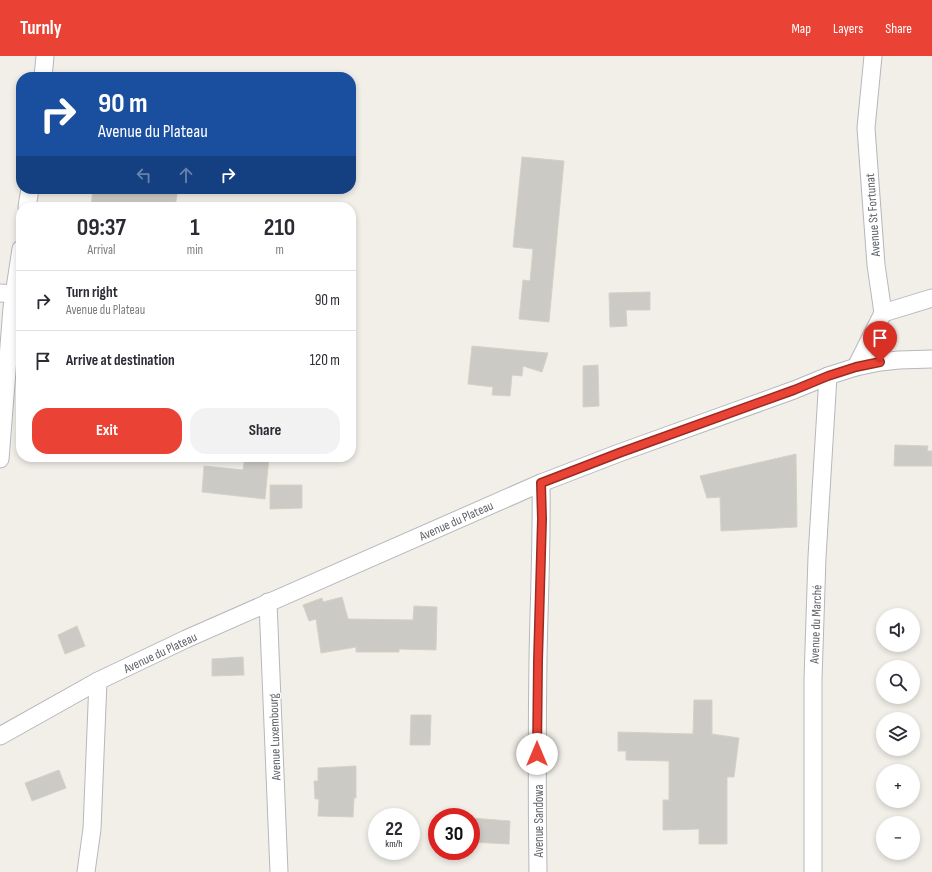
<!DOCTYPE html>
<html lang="en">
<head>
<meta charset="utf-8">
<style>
	body { margin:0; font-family:"Sofia Sans Condensed",sans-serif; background:#f2f2f3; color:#2b2b33; height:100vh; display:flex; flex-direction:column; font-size:15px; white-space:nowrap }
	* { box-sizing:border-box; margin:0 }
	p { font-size:13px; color:#7c7c81 }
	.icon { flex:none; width:22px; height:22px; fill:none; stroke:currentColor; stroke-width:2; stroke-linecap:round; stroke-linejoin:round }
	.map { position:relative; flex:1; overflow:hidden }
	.details { position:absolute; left:16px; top:146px; width:340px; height:260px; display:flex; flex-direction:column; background:#fff; border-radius:16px; box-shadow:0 2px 6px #0003 }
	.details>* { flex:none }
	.hud { position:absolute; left:16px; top:16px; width:340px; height:122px; border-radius:16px; box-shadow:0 2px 6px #0003; background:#1a4fa0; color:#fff; overflow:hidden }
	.fabs { position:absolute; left:876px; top:552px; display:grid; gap:8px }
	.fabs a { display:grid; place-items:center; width:44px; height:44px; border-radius:50%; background:#fff; box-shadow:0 2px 6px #0003; font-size:20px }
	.speed { position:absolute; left:368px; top:752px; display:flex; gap:8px; font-size:20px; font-weight:700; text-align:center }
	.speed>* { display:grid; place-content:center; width:52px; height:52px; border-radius:50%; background:#fff; box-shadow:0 2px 6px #0003; line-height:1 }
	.speed small { font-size:10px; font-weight:400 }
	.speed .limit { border:6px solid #d22; background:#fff; color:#111 }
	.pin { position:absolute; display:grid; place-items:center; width:34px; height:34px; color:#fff; margin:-41px -17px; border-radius:50% 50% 50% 0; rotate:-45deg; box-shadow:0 0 4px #0007 }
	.pin .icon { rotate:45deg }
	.me { position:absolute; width:44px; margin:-22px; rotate:0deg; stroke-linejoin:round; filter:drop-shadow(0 0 3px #0008) }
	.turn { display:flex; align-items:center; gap:14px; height:84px; padding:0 16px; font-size:18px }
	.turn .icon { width:52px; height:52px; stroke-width:2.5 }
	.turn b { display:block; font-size:28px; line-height:34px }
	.lanes { display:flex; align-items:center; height:38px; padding:0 16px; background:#0003; justify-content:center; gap:20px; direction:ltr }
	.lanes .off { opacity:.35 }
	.eta { display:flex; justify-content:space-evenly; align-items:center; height:68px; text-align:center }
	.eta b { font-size:24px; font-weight:700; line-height:28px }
	.action { display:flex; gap:8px; margin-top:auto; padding:8px 16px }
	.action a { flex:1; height:46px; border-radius:16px; background:#ea4335; color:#fff; font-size:16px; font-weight:700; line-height:46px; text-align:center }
	.action a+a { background:#f2f2f3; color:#2b2b33 }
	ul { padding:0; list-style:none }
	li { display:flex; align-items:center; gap:12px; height:60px; padding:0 16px; border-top:1px solid #e1e1e2 }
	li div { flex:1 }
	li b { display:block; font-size:15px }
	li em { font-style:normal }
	header { display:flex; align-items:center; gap:24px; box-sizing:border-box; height:56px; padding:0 20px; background:#ea4335; color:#fff }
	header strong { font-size:19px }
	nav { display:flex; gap:22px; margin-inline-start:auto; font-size:14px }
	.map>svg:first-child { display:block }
	.building { fill:#cccac5; stroke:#d6d1c6 }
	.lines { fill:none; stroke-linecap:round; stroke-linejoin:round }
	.street-casing { stroke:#b5b8bc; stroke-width:19 }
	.street { stroke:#fff; stroke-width:17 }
	.route-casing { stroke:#982c22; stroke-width:10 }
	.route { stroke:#ea4335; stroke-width:7 }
	.labels { text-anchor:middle; stroke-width:3; stroke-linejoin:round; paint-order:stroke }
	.street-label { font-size:13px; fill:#5f6368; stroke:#fff }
</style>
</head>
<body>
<header>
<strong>Turnly</strong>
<nav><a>Map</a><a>Layers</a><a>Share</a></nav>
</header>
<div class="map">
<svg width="932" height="816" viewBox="0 0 932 816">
	<rect width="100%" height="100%" fill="#f1efe8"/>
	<g class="building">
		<polygon points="522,101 564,105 549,266 519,263 523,224 530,225 533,193 513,191"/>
		<polygon points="93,133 178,133 175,151 91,151"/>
		<polygon points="650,236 650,254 626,254 627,270 610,271 609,237"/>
		<polygon points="472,290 525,295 548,297 542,316 523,310 522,320 512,319 510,340 492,339 493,331 468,328"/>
		<polygon points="598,309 599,350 583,351 583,310"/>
		<polygon points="895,389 928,390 927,395 932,395 932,410 894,410"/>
		<polygon points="796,398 797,471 721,475 720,441 707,442 700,420"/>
		<polygon points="245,401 269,401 265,443 202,436 204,410 243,414"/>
		<polygon points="270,429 302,429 302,452 270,453"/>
		<polygon points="342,541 348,563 413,564 414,550 437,551 436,594 399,593 399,596 356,596 356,591 321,597 316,563 309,565 303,549 322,542 323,546"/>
		<polygon points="77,570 85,590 65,598 58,579"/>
		<polygon points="243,601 244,619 212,620 212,603"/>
		<polygon points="694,644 712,644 712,678 739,682 734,721 727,721 727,788 699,788 699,773 663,774 663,744 669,744 669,705 626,704 626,695 618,695 618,676 693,678"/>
		<polygon points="411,659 431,659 430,689 410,689"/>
		<polygon points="356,710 356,742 354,742 353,761 318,760 319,743 315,743 314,725 318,725 318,712"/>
		<polygon points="59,714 66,732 32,745 25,727"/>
		<polygon points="471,762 510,765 509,788 471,786"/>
	</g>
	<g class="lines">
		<g class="street-casing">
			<g id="street">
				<polyline points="43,21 45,0"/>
				<polyline points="27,151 30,133"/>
				<polyline points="0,237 14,238"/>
				<polyline points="883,257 932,242"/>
				<polyline points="856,311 883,257 876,209 866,72 873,0"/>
				<polyline points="0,403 12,252 21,193"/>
				<polyline points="268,546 279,816"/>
				<polyline points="0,680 98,625 186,583 541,427 619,397 794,334 828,320 856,311 880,306 899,304 932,303"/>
				<polyline points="86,816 92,773 98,625"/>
				<path d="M538,816C537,745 537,674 538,603C539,544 542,486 541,427"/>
				<polyline points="813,816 813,623 817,501 828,320"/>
			</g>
		</g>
		<use href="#street" class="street"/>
	</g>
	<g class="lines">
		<g class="route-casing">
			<polyline id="route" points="537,698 538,605 542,463 541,427 619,397 794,334 828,320 856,311 880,306"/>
		</g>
		<use href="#route" class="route"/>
	</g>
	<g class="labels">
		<g class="street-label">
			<text transform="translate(872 159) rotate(-94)" y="5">Avenue St Fortunat</text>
			<text transform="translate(456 464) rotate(-24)" y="5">Avenue du Plateau</text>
			<text transform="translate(815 568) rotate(-88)" y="5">Avenue du Marché</text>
			<text transform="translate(160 596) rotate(-25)" y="5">Avenue du Plateau</text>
			<text transform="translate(274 681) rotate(-92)" y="5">Avenue Luxembourg</text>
			<text transform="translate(538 765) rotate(-90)" y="5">Avenue Sandowa</text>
		</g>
	</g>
</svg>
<div class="fabs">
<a><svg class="icon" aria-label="sound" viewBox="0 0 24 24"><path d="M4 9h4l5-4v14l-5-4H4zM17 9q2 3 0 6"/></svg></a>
<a><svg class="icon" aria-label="search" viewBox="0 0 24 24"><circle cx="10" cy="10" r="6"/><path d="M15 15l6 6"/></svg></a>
<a><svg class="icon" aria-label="layers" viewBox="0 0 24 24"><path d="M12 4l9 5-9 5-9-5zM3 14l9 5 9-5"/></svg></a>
<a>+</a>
<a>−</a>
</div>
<div class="speed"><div>22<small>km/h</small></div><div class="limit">30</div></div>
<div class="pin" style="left:880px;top:306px;background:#d93025"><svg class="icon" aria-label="arrive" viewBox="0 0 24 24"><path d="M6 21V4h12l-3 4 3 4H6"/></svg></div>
<svg class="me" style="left:537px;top:698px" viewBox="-20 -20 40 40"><circle r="19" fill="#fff"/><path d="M0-13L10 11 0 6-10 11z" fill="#ea4335"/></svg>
<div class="hud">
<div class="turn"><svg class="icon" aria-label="right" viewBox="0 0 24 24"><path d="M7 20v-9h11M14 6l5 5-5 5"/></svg><div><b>90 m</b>Avenue du Plateau</div></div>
<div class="lanes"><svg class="icon off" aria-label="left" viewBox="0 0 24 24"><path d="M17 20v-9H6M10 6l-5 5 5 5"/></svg><svg class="icon off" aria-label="ahead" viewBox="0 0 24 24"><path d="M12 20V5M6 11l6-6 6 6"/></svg><svg class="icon" aria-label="right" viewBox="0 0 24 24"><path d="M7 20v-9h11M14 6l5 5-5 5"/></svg></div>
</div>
<section class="details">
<div class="eta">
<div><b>09:37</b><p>Arrival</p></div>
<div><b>1</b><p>min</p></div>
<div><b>210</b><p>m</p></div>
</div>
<ul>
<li><svg class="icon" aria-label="right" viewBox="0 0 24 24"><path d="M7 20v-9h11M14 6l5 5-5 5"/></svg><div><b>Turn right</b><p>Avenue du Plateau</p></div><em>90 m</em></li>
<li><svg class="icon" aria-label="arrive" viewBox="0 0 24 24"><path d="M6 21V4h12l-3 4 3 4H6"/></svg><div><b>Arrive at destination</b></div><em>120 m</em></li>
</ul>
<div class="action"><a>Exit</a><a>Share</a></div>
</section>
</div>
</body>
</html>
